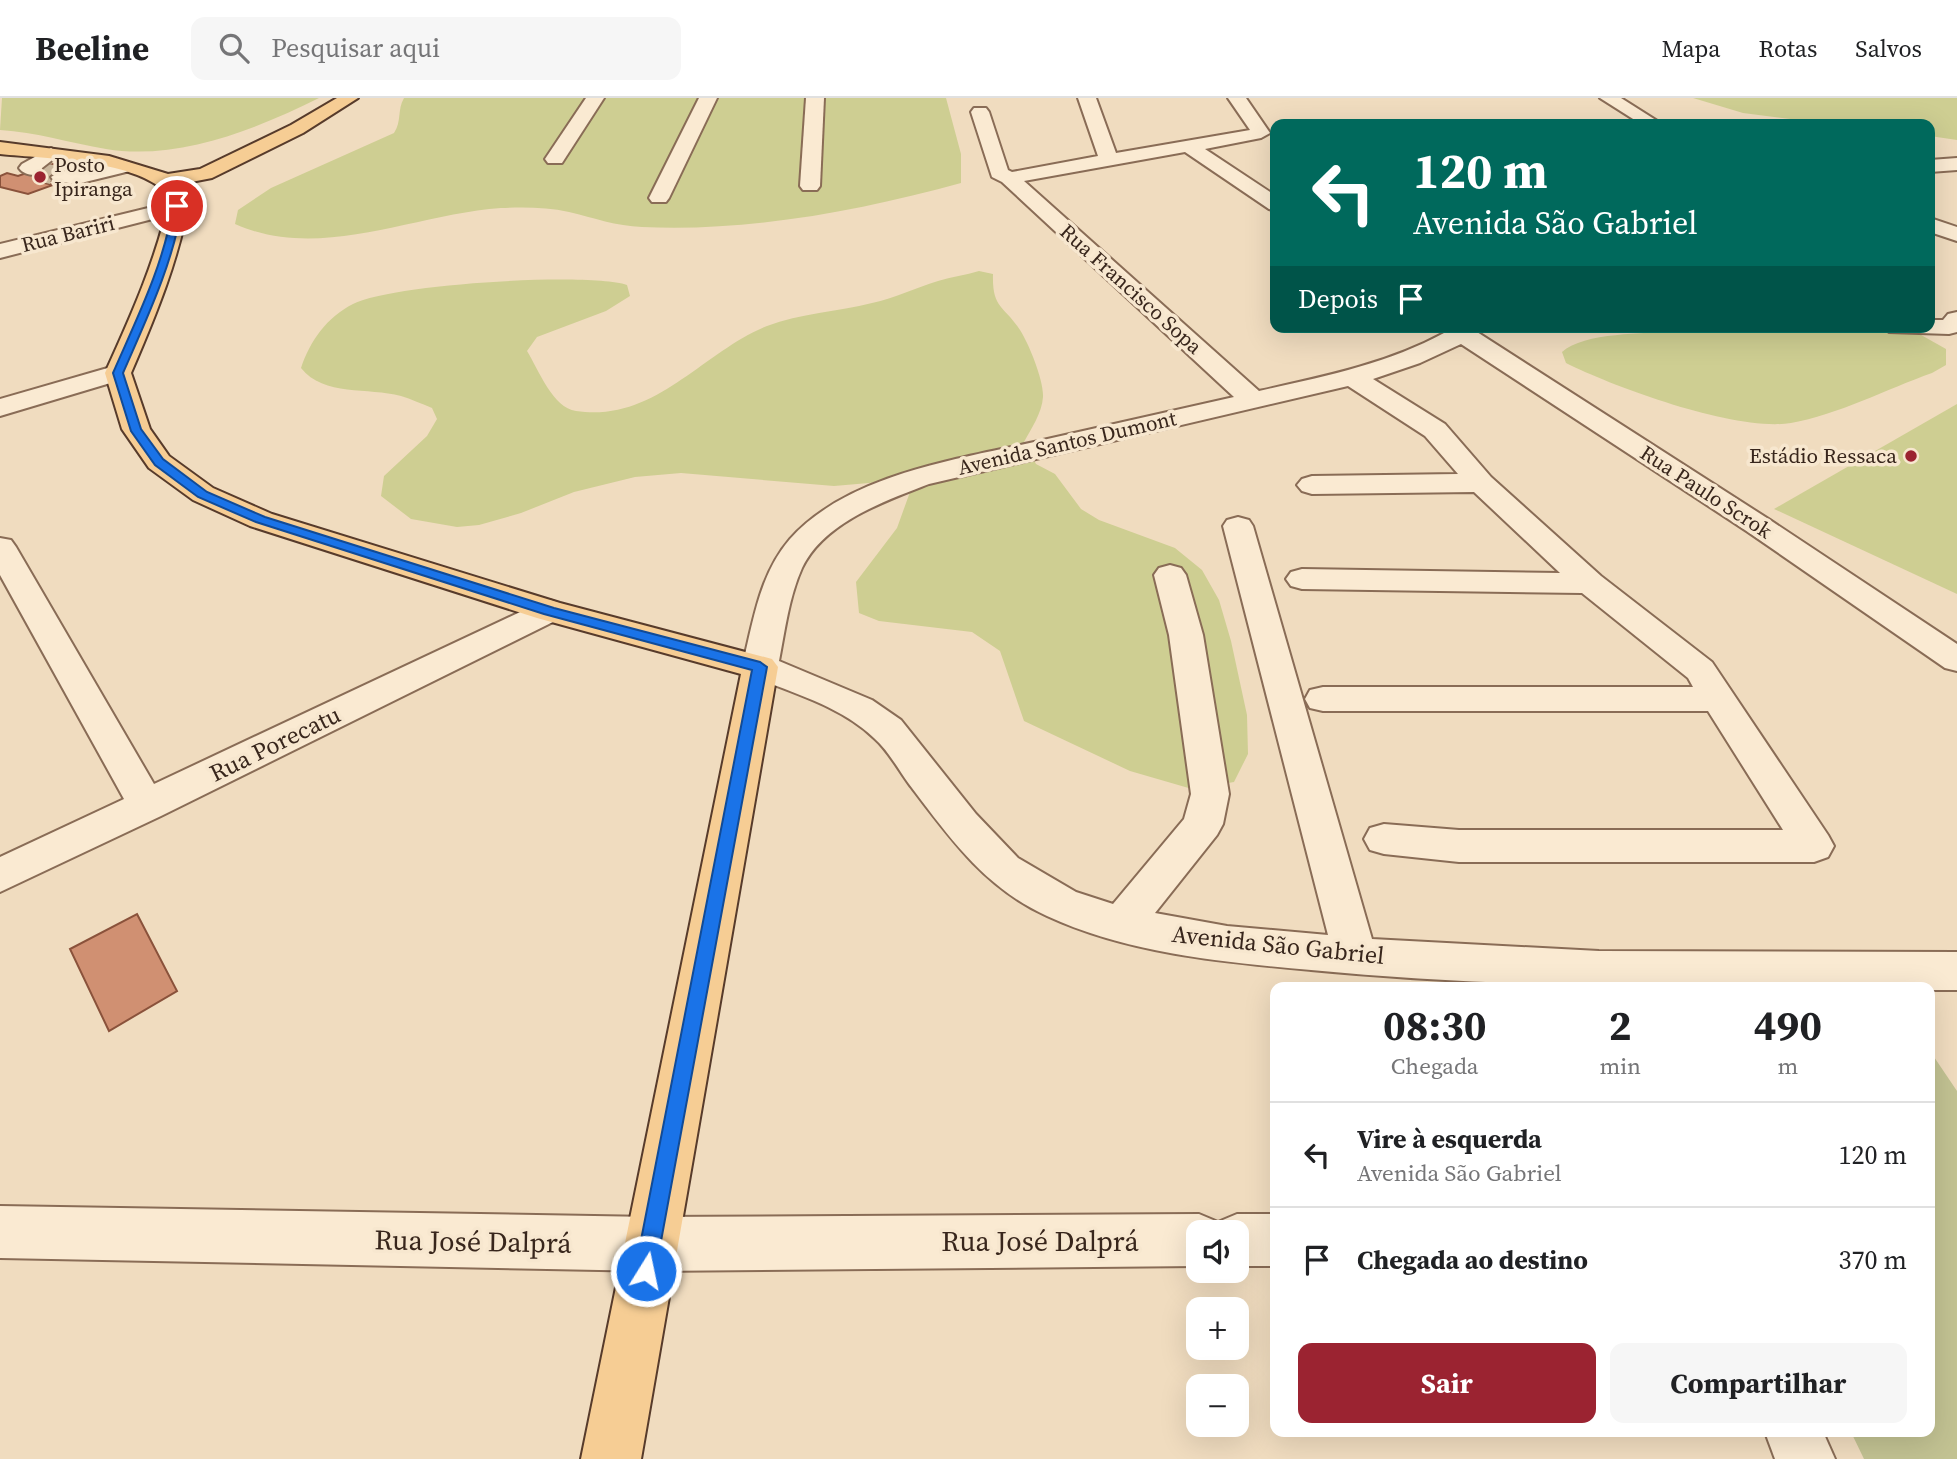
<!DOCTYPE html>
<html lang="pt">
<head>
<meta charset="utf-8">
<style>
	body { margin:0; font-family:"Source Serif 4",serif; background:#f6f6f6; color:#202124; height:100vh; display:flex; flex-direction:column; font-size:26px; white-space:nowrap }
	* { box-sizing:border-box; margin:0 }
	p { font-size:23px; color:#757577 }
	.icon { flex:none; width:38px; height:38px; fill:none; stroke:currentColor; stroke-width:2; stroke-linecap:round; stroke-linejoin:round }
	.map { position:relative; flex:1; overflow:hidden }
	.details { position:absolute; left:1270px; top:884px; width:665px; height:455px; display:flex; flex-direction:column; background:#fff; border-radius:14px; box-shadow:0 7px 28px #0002 }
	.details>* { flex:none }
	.hud { position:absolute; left:1270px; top:21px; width:665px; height:214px; border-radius:14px; box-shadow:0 7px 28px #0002; background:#00695c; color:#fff; overflow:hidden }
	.fabs { position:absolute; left:1186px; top:1122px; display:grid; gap:14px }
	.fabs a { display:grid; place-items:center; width:63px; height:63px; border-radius:14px; background:#fff; box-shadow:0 7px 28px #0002; font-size:35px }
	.pin { position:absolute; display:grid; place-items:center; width:60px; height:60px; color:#fff; margin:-30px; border:4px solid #fff; border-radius:50%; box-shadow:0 2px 7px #0007 }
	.me { position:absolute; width:77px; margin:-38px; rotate:10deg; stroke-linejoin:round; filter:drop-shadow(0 0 5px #0008) }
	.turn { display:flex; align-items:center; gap:24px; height:147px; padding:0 28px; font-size:32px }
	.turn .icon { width:91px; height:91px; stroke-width:2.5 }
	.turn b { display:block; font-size:49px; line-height:60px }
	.then { display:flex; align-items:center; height:66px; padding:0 28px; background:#0003; gap:14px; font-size:26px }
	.eta { display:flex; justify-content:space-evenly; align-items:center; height:119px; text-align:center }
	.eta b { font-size:42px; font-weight:700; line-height:49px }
	.button { display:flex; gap:14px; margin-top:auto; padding:14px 28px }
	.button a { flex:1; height:80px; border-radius:14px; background:#9b2331; color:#fff; font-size:28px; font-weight:700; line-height:80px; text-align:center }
	.button a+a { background:#f6f6f6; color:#202124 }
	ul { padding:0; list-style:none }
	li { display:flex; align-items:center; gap:21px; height:105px; padding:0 28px; border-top:2px solid #e0e0e0 }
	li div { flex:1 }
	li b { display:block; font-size:26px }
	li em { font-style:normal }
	header { display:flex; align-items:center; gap:42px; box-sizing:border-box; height:98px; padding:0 35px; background:#fff; border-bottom:2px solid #e0e0e0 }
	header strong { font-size:33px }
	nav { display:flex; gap:38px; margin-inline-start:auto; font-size:24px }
	.search { width:490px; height:63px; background:#f6f6f6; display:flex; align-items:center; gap:18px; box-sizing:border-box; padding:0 24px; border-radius:14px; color:#757577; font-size:26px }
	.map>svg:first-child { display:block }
	.green { fill:#cece92 }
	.cemetery { fill:#c2c292 }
	.building { fill:#d09072; stroke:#8a523b; stroke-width:2 }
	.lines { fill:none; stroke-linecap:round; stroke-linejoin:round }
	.minor-tunnel { stroke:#cbb89e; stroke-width:19; stroke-dasharray:19 10; stroke-linecap:butt }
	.minor-casing { stroke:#896c56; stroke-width:4 }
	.major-casing { stroke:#573b2b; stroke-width:4 }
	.minor { fill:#faead2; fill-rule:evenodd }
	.major { fill:#f6cd94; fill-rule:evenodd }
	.route { fill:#1a73e8; stroke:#114b97; stroke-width:2 }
	.poi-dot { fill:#9b2331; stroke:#f7e7cf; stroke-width:2.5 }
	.labels { text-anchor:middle; stroke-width:7; stroke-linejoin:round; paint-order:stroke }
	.far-poi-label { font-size:21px; fill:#38261c; stroke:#f7e7cf; text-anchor:start }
	.far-street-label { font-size:21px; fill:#38261c; stroke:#f7e7cf }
	.street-label { font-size:24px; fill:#38261c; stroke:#f7e7cf }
	.near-street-label { font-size:28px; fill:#38261c; stroke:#f7e7cf }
</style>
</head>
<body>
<header>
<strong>Beeline</strong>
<div class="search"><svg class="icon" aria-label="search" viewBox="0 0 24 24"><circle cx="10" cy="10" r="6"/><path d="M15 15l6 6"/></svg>Pesquisar aqui</div>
<nav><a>Mapa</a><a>Rotas</a><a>Salvos</a></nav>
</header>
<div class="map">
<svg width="1957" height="1361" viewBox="0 0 1957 1361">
	<rect width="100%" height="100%" fill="#f0dcbf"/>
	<g class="green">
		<path d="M2,0H319C257,31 177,63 106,51C70,45 36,34 0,32Z"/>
		<path d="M404,0H946L961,56V85C859,113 748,134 642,129C616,128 594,120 569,114C547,109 523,109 501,110C414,116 320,164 235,126L238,112L271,90L394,35C402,23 397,12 404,0Z"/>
		<polygon points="1693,0 1957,0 1957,42 1930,38 1930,26 1831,26 1743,15"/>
		<path d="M979,173L993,176C992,211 1004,207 1020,232C1029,246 1044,283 1043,299C1042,315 1031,331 1024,344L1036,366L1055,376L1081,411L1099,422L1175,450L1202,472L1219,502L1231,543L1247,617L1248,656L1234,684L1192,691L1130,673L1024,623L1000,553L972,534L879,523L859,515L856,484L897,430L910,394L892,383L834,388L681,375L635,379L574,394L521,415L479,427L457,429L411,421L381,398L384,378L427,338L437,321L432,310C422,306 411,301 401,298C368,289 324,299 301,270C310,243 327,219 353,206C391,186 587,174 627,187L630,198L606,213L537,239L527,253C538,271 553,310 576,313C655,325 702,254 767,228C800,215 838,214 872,205C895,200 915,190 938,183C951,179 966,177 979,173Z"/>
		<path d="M1685,229H1907L1946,251V267L1932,275C1887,291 1837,317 1791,325C1737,334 1616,290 1566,265L1562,254C1584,234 1645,236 1675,233Z"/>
		<polygon points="1957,306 1957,496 1774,411"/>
	</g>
	<polygon class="cemetery" points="1930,953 1957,993 1957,1361 1864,1361 1851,1334 1930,1334"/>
	<g class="building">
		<polygon points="53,66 80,72 45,85 53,87 28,96 0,89 0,78 7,75 18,78"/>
		<polygon points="137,816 177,893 109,933 70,851"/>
	</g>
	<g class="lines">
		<polyline class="minor-tunnel" points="34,72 61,79"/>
		<g class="minor-casing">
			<g id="minor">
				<polygon points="586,0 604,0 562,65 548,65 545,61"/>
				<polygon points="699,0 717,0 669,100 666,104 652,104 649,100"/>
				<polygon points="806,0 824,0 820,88 817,92 803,92 800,88"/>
				<path d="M1078,0H1096L1116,55L1250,32L1228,0H1246L1270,35L1261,40L1205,51L1276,98V113L1269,111L1185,54L1024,83L1259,293C1322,279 1387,266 1444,235L1440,229H1481L1477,234L1770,422L1957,546V573L1945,570L1748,434L1461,246L1420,265L1373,281L1445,326L1491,379L1601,478L1712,564L1828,737L1834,748L1828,759L1814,764H1459L1384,756L1370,752L1364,741L1370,730L1384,726L1459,732H1783L1708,613H1323L1310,610L1305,601L1310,592L1323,589H1693L1688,580L1582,495L1302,491L1291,488L1286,481L1291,474L1302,471L1560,475L1474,394L1312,396L1302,393L1297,387L1302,381L1312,378L1458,376L1425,338L1348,288L929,386C885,403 824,424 802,470C789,499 785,532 779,563L872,602L901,622L976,716L1018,760L1076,794L1113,806L1184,721L1191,696L1169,537L1154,477L1159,470L1170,467L1181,470L1186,477L1203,537L1229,696L1223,726L1217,737L1155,815L1227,828L1328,837L1223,428L1227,422L1238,419L1249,422L1253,428L1372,841L1599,853L1957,854V892H1930V889C1724,889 1517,892 1311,872C1223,864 1129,856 1047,818C985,790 949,739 909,686C898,671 888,652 874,640C841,608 790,594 748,577L742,569C753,525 759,477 790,441C849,375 961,361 1043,342C1107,328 1170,313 1234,299L1002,84L992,79L971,14L974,10H986L989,14L1008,72L1012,74L1098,58Z"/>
				<polygon points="1600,0 1621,0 1662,26 1641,26"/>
				<path d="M51,50L60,56L42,70L41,76C33,78 24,77 19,70L22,66Z"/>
				<polygon points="1957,60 1957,72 1930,74 1930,62"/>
				<polygon points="123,63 130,65 133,69 130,73 77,86 54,83 51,79 61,73 77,74"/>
				<polygon points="177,103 184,105 187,109 184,113 0,160 0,146"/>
				<polygon points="1930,120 1957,129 1957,143 1930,134"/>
				<polygon points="1957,214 1957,234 1949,236 1889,234 1886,229 1930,229 1930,222 1943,222 1948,216"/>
				<polygon points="118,267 127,270 131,275 127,280 0,318 0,301"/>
				<polygon points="0,440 11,442 16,449 154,686 537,506 549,502 561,506 566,513 561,520 161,718 0,794 0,759 124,701 0,477"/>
				<polygon points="0,1108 651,1119 1199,1116 1218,1124 1237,1116 1276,1116 1276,1168 1237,1168 1237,1134 1199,1134 1199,1168 651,1173 0,1160"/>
				<polygon points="1765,1334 1823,1334 1835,1361 1775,1361"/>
			</g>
		</g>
		<g class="major-casing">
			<path id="major" d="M337,0H358L303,35L212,80L181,86L190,97C180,159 156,217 131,275L150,331L169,358L213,390L272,416L560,505L772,561L778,569L641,1361H581L741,576L537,520L250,428L193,402L149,370L122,331L105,275C131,218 157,160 170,98C137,61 47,61 0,56V44L109,58L168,76L200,71L291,27Z"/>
		</g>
		<use href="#minor" class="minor"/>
		<use href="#major" class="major"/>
	</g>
	<path class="route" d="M177,106L182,108C173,166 146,222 123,275L141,331L163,361L207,394L265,419L554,510L760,564L767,569L654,1181L646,1184L638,1181L635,1173L752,572L544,516L256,424L198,399L155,367L131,333L113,275C136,222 164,167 173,108Z"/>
	<g class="poi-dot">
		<circle cx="40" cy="79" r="7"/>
		<circle cx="1911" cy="358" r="7"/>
	</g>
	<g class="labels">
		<g class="far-poi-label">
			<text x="54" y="74">Posto<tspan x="54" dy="24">Ipiranga</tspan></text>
			<text x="1897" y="365" text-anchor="end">Estádio Ressaca</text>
		</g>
		<g class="far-street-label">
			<text transform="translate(68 136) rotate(-14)" y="7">Rua Bariri</text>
			<text transform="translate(1131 191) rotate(42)" y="7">Rua Francisco Sopa</text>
			<text transform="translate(1067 345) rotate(-13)" y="7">Avenida Santos Dumont</text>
			<text transform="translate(1706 394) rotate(33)" y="7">Rua Paulo Scrok</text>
		</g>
		<g class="street-label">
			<text transform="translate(275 646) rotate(-26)" y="8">Rua Porecatu</text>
			<text transform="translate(1278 847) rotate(6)" y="8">Avenida São Gabriel</text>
		</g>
		<g class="near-street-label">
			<text transform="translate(473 1143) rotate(1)" y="10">Rua José Dalprá</text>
			<text x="1040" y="1153">Rua José Dalprá</text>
		</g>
	</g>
</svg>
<div class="fabs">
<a><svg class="icon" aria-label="sound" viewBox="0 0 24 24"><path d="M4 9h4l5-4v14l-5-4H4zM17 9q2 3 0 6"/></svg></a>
<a>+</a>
<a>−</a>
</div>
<div class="pin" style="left:177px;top:108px;background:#d93025"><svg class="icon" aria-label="arrive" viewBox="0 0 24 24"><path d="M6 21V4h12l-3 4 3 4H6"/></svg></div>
<svg class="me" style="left:646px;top:1173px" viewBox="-20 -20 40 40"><circle r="17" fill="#1a73e8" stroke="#fff" stroke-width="3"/><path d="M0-11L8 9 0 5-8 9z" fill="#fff"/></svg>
<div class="hud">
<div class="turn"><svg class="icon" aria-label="left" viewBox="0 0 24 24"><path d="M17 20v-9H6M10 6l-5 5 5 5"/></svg><div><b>120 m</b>Avenida São Gabriel</div></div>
<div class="then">Depois<svg class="icon" aria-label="arrive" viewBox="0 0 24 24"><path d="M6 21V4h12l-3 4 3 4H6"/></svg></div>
</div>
<section class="details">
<div class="eta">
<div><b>08:30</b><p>Chegada</p></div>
<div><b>2</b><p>min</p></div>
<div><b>490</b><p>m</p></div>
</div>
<ul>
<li><svg class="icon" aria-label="left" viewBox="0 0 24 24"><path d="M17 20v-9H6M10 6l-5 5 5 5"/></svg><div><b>Vire à esquerda</b><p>Avenida São Gabriel</p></div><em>120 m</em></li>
<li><svg class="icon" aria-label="arrive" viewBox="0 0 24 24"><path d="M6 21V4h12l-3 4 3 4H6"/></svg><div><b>Chegada ao destino</b></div><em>370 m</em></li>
</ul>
<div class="button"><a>Sair</a><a>Compartilhar</a></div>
</section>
</div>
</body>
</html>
